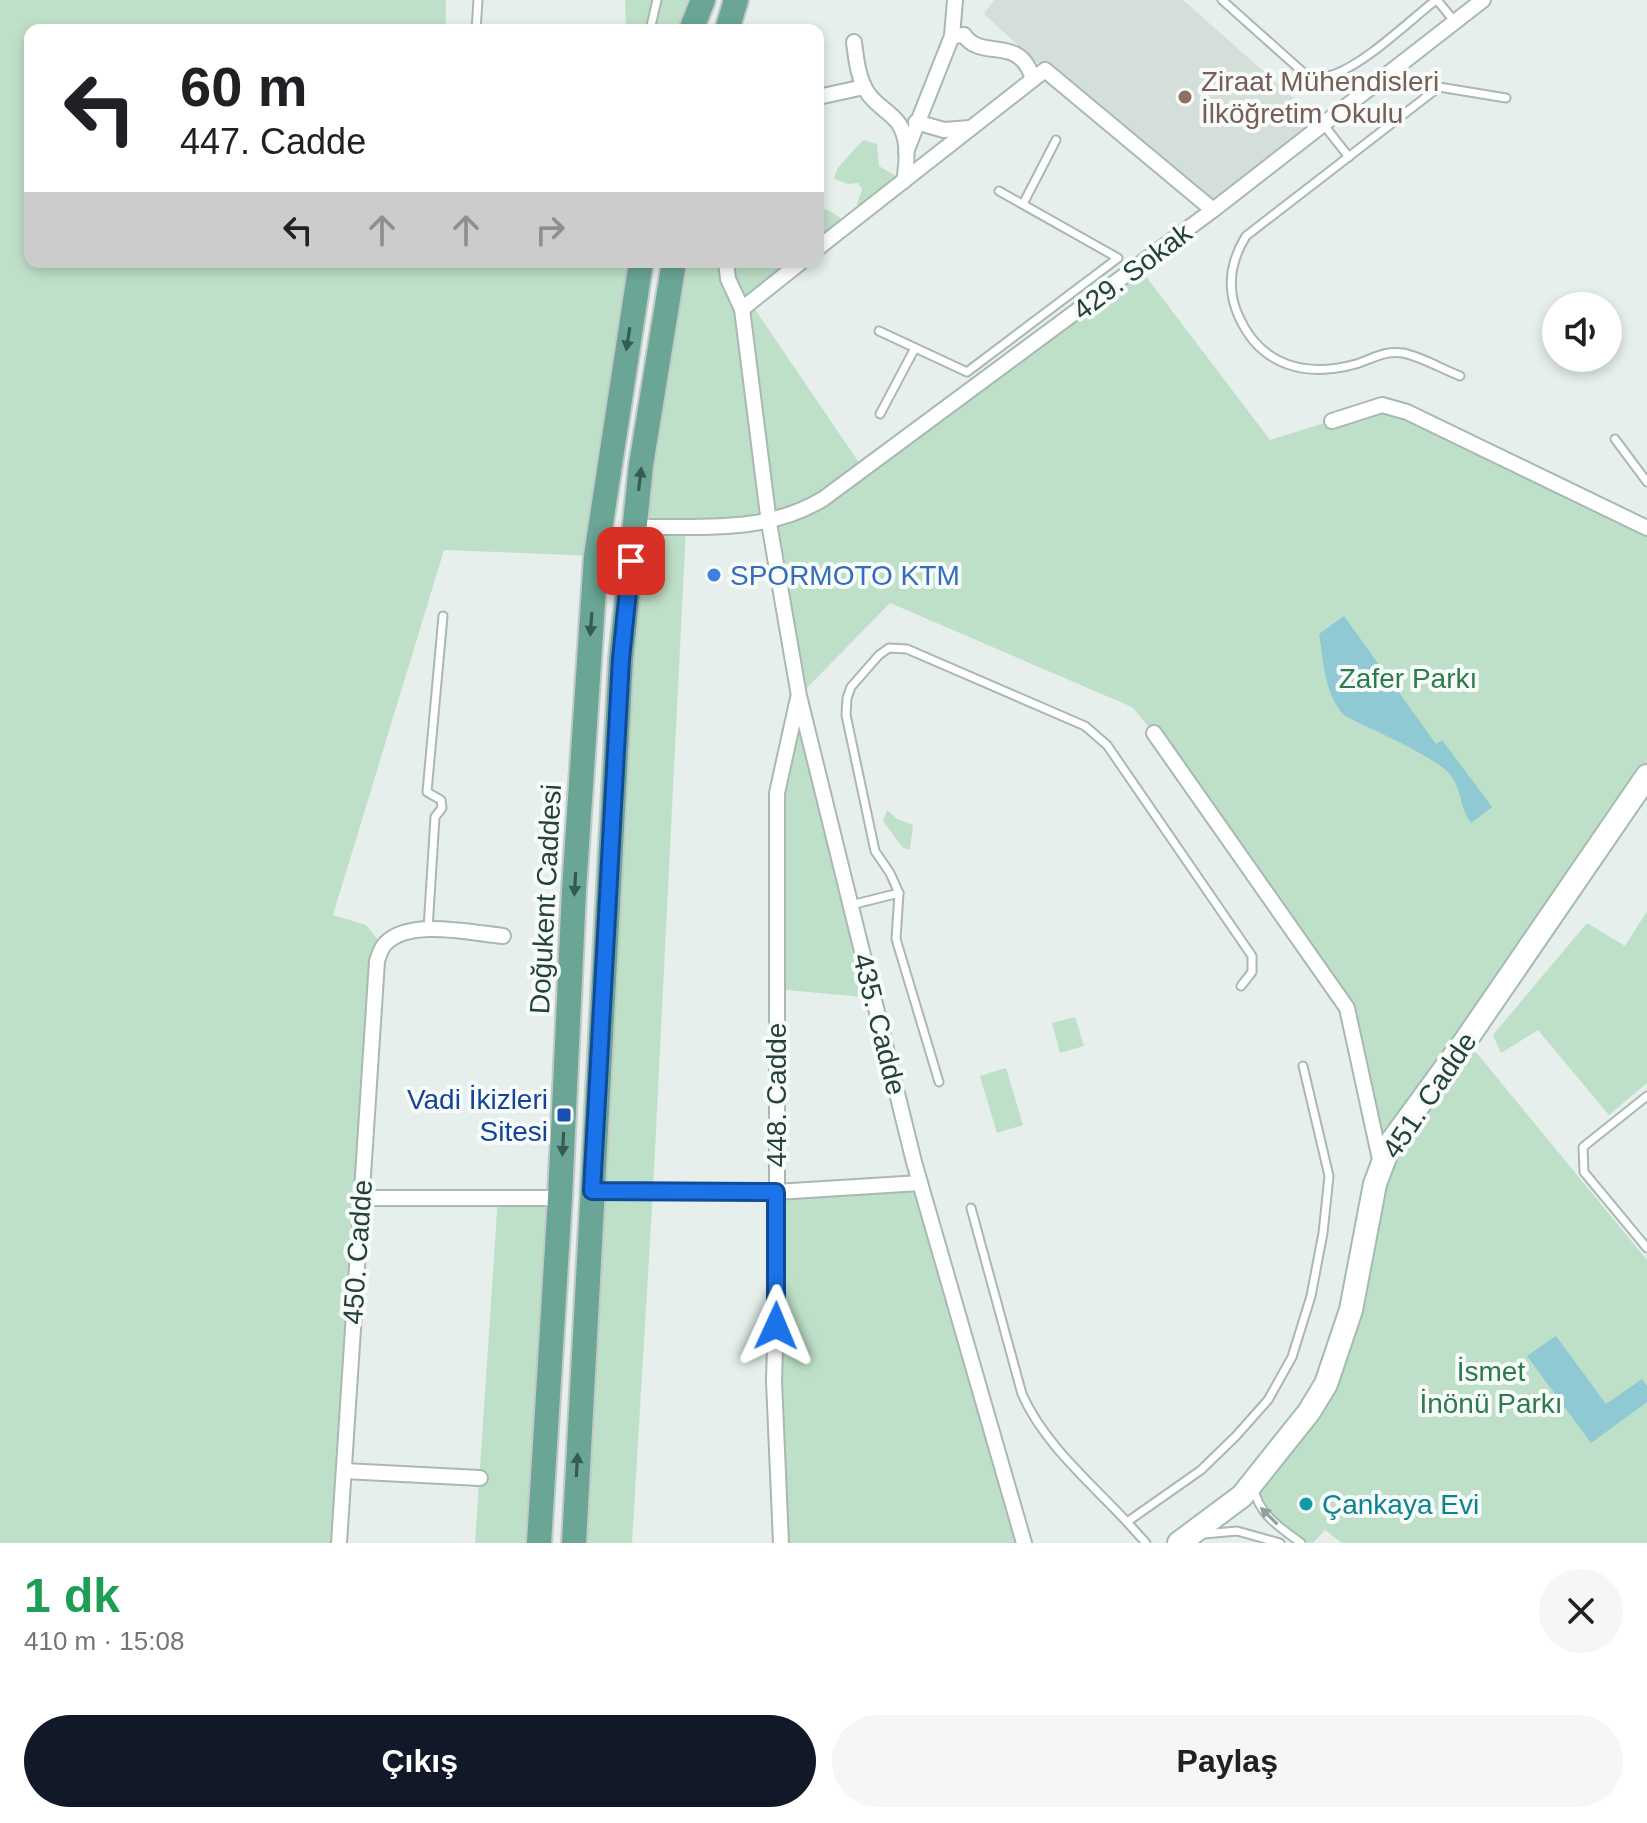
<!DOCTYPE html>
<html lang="tr">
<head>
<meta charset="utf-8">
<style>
	body { margin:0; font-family:Helvetica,sans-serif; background:#f6f6f6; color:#202124; height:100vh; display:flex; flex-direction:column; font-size:30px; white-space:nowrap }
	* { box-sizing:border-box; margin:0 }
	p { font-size:26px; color:#757577 }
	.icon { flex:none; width:44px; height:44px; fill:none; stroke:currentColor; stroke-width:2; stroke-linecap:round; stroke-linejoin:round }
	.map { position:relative; height:1543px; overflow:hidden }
	.sheet { display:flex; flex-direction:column; background:#fff; flex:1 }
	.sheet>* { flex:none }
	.guide { position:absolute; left:24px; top:24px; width:800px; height:244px; border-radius:16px; box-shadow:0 4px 12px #0003; background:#fff; color:#202124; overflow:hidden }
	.controls { position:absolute; left:1542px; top:292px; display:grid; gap:16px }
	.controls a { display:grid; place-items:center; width:80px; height:80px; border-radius:50%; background:#fff; box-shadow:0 4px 12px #0003; font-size:40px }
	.pin { position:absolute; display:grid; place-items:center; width:68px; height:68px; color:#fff; margin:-34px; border-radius:16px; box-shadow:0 4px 12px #0006 }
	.me { position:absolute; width:88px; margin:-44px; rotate:1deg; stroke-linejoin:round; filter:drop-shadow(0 0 6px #0008) }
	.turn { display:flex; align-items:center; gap:28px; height:168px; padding:0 24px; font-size:36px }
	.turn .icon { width:104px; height:104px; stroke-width:2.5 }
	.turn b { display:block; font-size:56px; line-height:68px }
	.lanes { display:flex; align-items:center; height:76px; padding:0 24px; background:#0003; justify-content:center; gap:40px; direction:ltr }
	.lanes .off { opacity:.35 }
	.round { display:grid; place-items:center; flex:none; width:84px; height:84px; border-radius:42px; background:#f6f6f6 }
	.summary { display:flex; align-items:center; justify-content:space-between; height:136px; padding:0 24px }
	h1 { font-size:48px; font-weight:800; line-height:60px; color:#1e9e55 }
	.cta { display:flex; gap:16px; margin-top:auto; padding:16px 24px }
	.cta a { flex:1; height:92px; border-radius:48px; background:#111827; color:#fff; font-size:32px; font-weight:800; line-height:92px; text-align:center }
	.cta a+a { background:#f6f6f6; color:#202124 }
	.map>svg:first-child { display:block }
	.built { fill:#d4dfda }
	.green { fill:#bfe0c8 }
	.water { fill:#8ec9d4 }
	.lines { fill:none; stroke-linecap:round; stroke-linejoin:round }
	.lane-casing { stroke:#a8b8b2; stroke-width:11 }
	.street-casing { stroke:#a8b8b2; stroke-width:18 }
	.secondary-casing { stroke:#a4bbb3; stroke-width:26 }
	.primary-casing { stroke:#c2cac8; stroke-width:28 }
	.lane { stroke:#fff; stroke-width:7 }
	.street { stroke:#fff; stroke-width:14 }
	.secondary { stroke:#fff; stroke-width:22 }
	.primary { stroke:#6aa596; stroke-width:24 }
	.oneway { fill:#365b51 }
	.oneway2 { fill:#92a09c }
	.route-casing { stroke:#114b97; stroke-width:20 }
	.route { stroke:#1a73e8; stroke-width:14 }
	.education-dot { fill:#8d6e63; stroke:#f7fbf9; stroke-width:3 }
	.shop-dot { fill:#3f7fe0; stroke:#f7fbf9; stroke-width:3 }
	.transit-dot { fill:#1a4fb4; stroke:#f7fbf9; stroke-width:3 }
	.culture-dot { fill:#0f9aa8; stroke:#f7fbf9; stroke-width:3 }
	.labels { text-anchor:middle; stroke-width:8; stroke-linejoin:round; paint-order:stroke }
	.education-label { font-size:28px; fill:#785e54; stroke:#f7fbf9; text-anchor:start }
	.street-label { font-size:28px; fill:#24423a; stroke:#f7fbf9 }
	.shop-label { font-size:28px; fill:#366cbe; stroke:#f7fbf9; text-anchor:start }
	.park-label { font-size:28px; fill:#2d7a4b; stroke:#f7fbf9 }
	.transit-label { font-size:28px; fill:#164399; stroke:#f7fbf9; text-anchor:end }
	.culture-label { font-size:28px; fill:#0d838f; stroke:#f7fbf9; text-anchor:start }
</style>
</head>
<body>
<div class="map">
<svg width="1647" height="1543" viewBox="0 0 1647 1543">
	<rect width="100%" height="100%" fill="#e6efeb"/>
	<polygon class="built" points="994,0 1183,0 1323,124 1213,210 1045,70 984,14"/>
	<g class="green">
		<polygon points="0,0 446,0 446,30 30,30 30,262 641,262 596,556 444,550 333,915 366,925 383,946 339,1543 0,1543"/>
		<polygon points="625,0 703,0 691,30 616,30 616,26 626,24"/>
		<polygon points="863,140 877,144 879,166 904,181 859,213 857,204 862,189 858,183 848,184 834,179 837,169"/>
		<polygon points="818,207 830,211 849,224 818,248"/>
		<path d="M674,262H801L750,302L864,470L1138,266L1270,440L1382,405L1647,528V776L1466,1040L1647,1260V1543H1342L1325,1530L1313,1543C1284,1543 1267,1513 1254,1490L1326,1384L1382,1166L1347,1008L1154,733L1132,707L890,603L799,696L873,998L776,989L777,793L799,696L769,523L686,527L653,1191L632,1543H575L634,527Z"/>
		<polygon points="887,810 897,819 913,825 910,850 903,848 883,821"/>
		<polygon points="1647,911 1647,1083 1609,1115 1538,1030 1501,1053 1493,1035 1587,923 1625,946"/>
		<polygon points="1075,1017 1084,1046 1060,1053 1052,1023"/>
		<polygon points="1006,1068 1023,1125 997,1133 980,1076"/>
		<polygon points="920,1183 1024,1543 781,1543 776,1192"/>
		<polygon points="498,1197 560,1198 539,1543 475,1543"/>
	</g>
	<g class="water">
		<path d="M1344,616L1436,744L1442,740L1492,807L1471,823C1460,809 1462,792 1452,777C1440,758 1368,728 1345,716C1324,695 1324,662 1319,634Z"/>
		<polygon points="1556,1336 1606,1404 1642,1379 1647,1386 1647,1402 1591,1443 1527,1356"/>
	</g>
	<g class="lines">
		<g class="lane-casing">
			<g id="lane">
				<path d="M1222,0L1305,74C1316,77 1325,78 1335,74C1367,62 1408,22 1436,0"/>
				<polyline points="1437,0 1455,22"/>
				<polyline points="476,30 478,0"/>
				<polyline points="650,30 657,0"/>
				<polyline points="1323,124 1349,157"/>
				<polyline points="1023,204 1056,140"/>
				<polyline points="879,331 967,372 1118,258 999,191"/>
				<path d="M1460,376C1442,369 1422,357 1403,353C1385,350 1372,359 1356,364C1306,378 1261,366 1239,317C1226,289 1230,262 1246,236L1439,87L1506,98"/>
				<polyline points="880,414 915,348"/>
				<polyline points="1615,439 1647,482"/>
				<polyline points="851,905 899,893"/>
				<polyline points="428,929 435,817 442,808 441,800 427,792 443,616"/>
				<polyline points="939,1082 896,939 899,893 890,873 875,851 846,715 847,698 851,687 879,655 889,648 907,649 1085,726 1107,745 1252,956 1252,972 1241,986"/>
				<polyline points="1647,1096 1583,1147 1584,1172 1647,1248"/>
				<path d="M971,1208L1022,1394C1044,1444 1090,1482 1127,1522L1201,1470L1236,1436L1268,1400L1292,1357L1311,1296L1323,1233L1329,1176L1303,1066"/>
				<path d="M1254,1489C1259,1515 1281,1528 1301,1543"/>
				<polyline points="1127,1522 1146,1543"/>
				<polyline points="1204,1534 1237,1531 1280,1543"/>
			</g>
		</g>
		<g class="street-casing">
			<g id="street">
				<path d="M952,36L964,35C982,62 1019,33 1033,79"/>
				<path d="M854,42C856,58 858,78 867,92C875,105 893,114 899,124C909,139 907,164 904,181"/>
				<polyline points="818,97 864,87"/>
				<polyline points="916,122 944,130 970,128"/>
				<polyline points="906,152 952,36 955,0"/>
				<polyline points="818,248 1045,70 1213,210"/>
				<polyline points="726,262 728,279 742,309"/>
				<polyline points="801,262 742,309 769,523 799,696 914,1162 1024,1543"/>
				<polyline points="1332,421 1382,405 1407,412 1647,528"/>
				<path d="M634,527C700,526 765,534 823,499L1213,210L1483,0"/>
				<polyline points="1154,733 1347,1008 1381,1164"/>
				<polyline points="592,1191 776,1192 920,1183"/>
				<polyline points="361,1198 560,1198"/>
				<polyline points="344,1471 480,1478"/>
				<path d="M339,1543L377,961C379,955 381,948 385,944C409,918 471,933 503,936"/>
				<polyline points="781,1543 774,1381 777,1271 777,793 798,698"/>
			</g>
		</g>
		<g class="secondary-casing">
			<polyline id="secondary" points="1179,1543 1242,1496 1309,1412 1326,1384 1351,1310 1375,1184 1390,1144 1466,1040 1647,776"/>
		</g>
		<g class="primary-casing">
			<g id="primary">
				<polyline points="691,30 703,0"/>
				<polyline points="727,30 736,0"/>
				<polyline points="539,1543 560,1198 574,890 596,556 641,262"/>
				<polyline points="574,1543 621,659 641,465 674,262"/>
			</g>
		</g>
		<use href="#lane" class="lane"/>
		<use href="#street" class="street"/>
		<use href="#secondary" class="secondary"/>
		<use href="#primary" class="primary"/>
	</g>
	<defs><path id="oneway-solid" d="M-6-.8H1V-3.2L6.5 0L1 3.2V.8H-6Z" transform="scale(2)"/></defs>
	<g class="oneway">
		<use href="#oneway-solid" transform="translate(628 339) rotate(99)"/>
		<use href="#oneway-solid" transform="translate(640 479) rotate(-83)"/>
		<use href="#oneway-solid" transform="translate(591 624) rotate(94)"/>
		<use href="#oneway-solid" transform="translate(575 884) rotate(93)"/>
		<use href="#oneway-solid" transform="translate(563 1144) rotate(93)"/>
		<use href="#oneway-solid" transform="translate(577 1465) rotate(-87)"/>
	</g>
	<use class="oneway2" href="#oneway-solid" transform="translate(1269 1516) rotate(-135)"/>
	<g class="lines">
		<g class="route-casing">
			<polyline id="route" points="631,561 621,659 592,1191 776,1192 776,1326"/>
		</g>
		<use href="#route" class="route"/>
	</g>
	<circle class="education-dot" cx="1185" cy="97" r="8"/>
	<circle class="shop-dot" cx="714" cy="575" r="8"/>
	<rect class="transit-dot" x="556" y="1107" width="16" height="16" rx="4"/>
	<circle class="culture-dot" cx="1306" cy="1504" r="8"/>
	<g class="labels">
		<g class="education-label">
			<text x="1201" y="91">Ziraat Mühendisleri<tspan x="1201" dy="32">İlköğretim Okulu</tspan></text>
		</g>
		<g class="street-label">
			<text transform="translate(1132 271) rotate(-37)" y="10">429. Sokak</text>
			<text transform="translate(545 899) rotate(-87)" y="10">Doğukent Caddesi</text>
			<text transform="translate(880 1024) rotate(76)" y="10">435. Cadde</text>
			<text transform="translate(776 1095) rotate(-90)" y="10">448. Cadde</text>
			<text transform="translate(1429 1095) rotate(-56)" y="10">451. Cadde</text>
			<text transform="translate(357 1252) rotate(-86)" y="10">450. Cadde</text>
		</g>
		<g class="shop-label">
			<text x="730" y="585">SPORMOTO KTM</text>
		</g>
		<g class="park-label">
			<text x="1408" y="688">Zafer Parkı</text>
			<text x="1491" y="1381">İsmet<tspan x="1491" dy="32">İnönü Parkı</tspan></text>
		</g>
		<g class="transit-label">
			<text x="548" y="1109">Vadi İkizleri<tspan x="548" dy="32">Sitesi</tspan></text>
		</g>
		<g class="culture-label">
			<text x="1322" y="1514">Çankaya Evi</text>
		</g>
	</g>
</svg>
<div class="controls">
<a><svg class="icon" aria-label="sound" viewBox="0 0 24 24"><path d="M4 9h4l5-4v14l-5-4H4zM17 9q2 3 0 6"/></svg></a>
</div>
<div class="pin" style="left:631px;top:561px;background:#d93025"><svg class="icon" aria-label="arrive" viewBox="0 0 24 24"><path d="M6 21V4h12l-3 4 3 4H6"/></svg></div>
<svg class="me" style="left:776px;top:1326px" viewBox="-20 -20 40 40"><path d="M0-17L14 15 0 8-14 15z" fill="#1a73e8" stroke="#fff" stroke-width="4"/></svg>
<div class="guide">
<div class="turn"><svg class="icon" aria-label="left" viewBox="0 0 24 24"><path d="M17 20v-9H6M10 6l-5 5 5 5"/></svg><div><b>60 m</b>447. Cadde</div></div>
<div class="lanes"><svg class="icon" aria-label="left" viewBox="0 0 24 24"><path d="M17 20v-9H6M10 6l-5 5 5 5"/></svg><svg class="icon off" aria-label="ahead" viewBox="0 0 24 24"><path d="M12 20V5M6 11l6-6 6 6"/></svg><svg class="icon off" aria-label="ahead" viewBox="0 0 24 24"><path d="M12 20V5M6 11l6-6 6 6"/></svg><svg class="icon off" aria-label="right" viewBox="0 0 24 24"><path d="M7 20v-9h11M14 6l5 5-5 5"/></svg></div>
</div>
</div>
<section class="sheet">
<div class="summary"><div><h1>1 dk</h1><p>410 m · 15:08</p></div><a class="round"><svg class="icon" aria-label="close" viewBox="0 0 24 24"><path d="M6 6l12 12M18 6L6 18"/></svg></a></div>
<div class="cta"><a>Çıkış</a><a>Paylaş</a></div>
</section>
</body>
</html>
